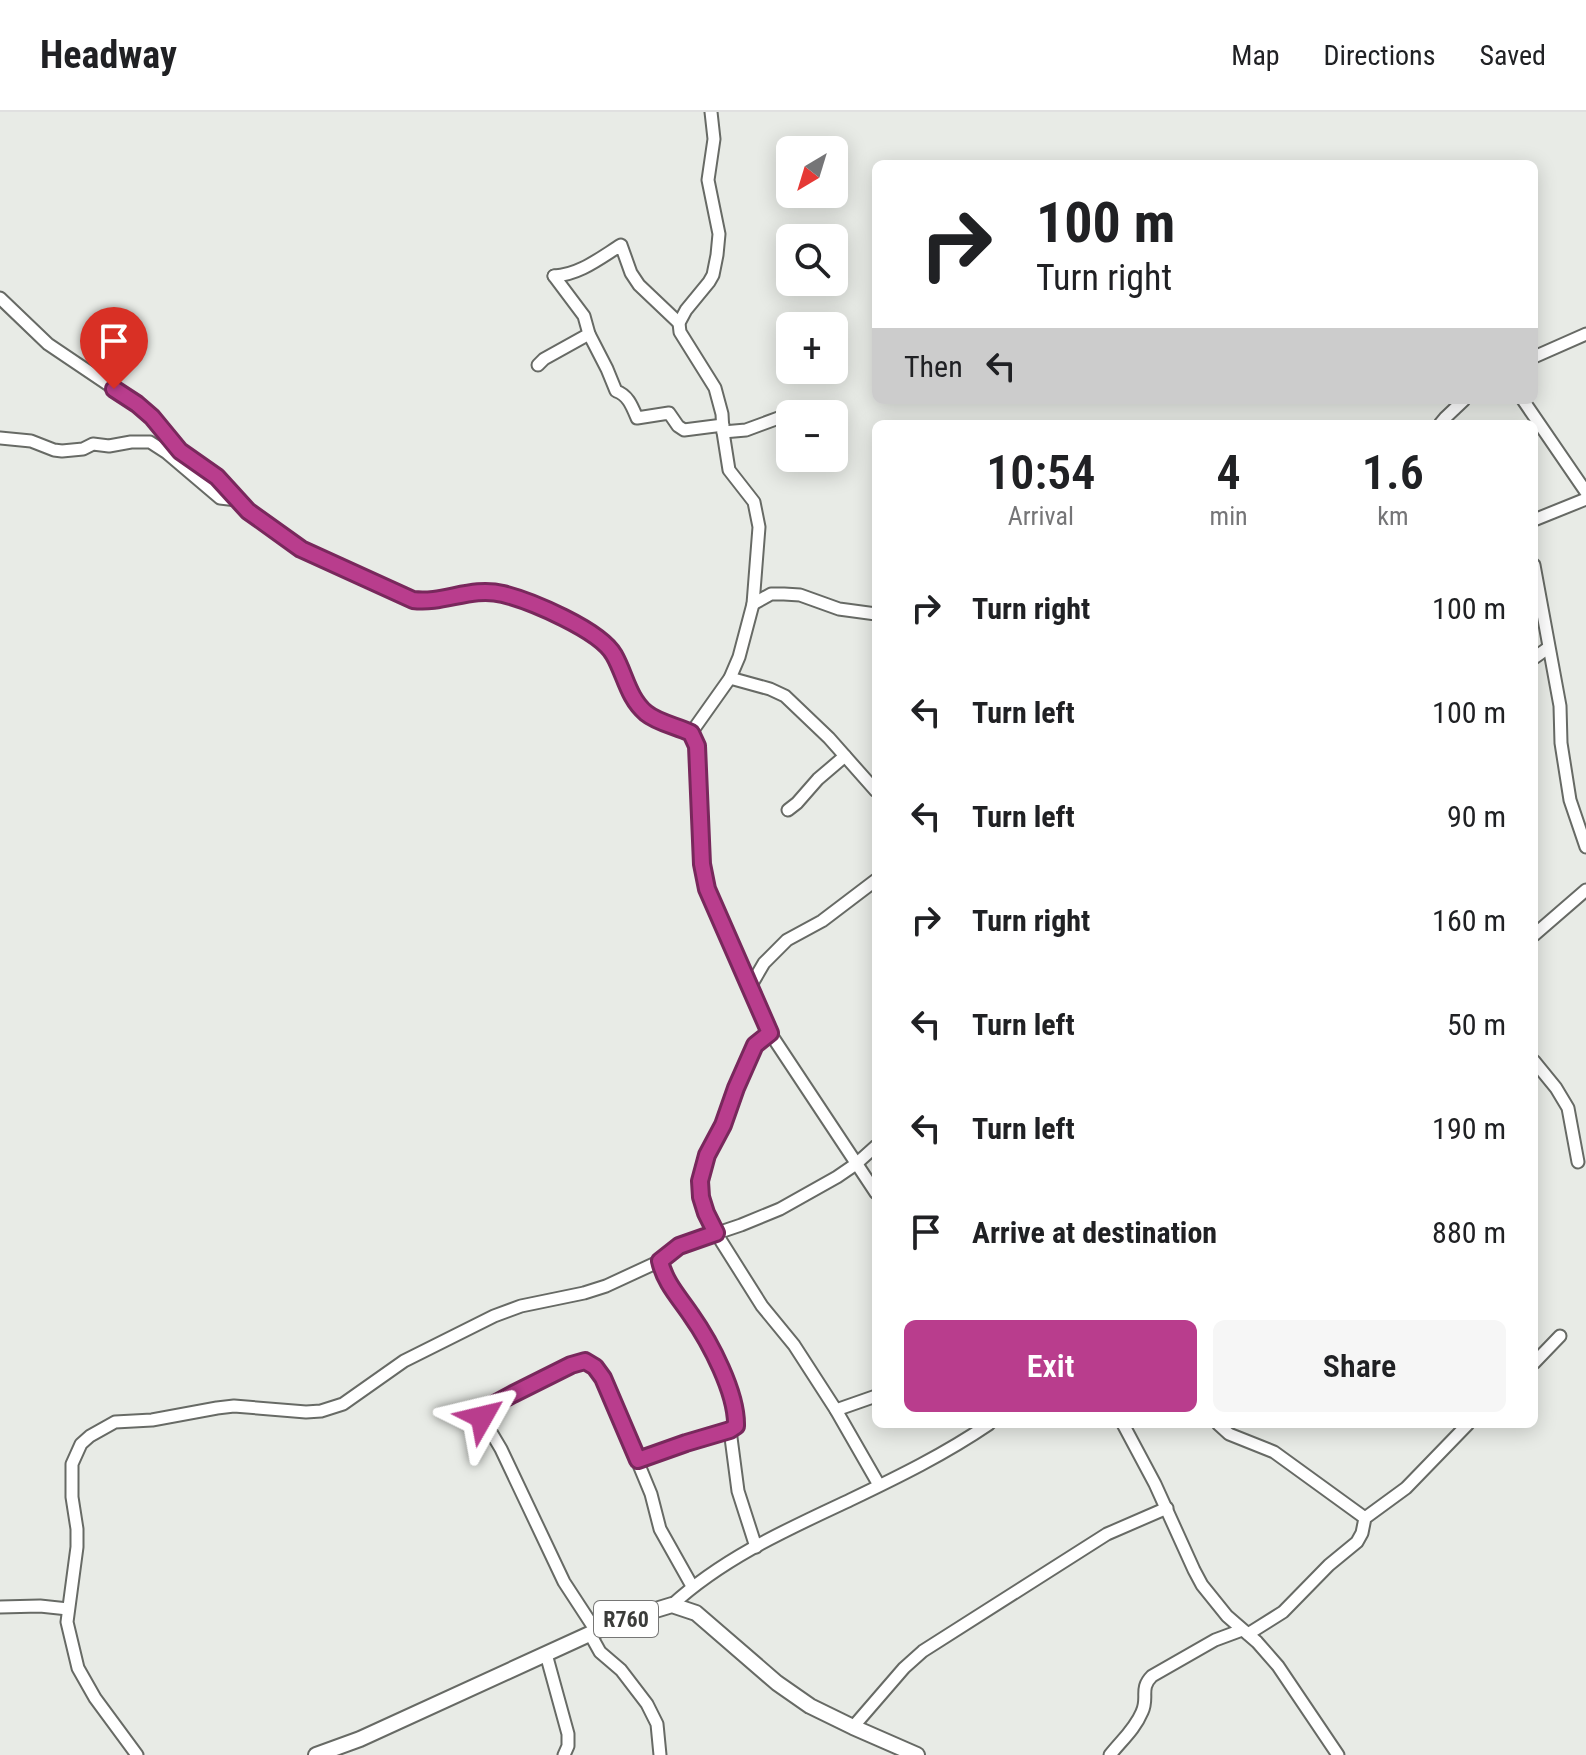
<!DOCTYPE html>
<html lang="en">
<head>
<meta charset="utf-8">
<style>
	body { margin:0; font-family:"Roboto Condensed",sans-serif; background:#f6f6f6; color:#202124; height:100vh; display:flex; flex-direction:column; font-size:30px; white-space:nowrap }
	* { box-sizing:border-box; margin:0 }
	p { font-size:26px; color:#757577 }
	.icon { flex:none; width:44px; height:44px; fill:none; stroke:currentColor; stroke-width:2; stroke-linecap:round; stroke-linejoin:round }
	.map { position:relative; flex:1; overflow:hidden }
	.details { position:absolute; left:872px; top:308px; width:666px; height:1008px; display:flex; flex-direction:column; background:#fff; border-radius:12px; box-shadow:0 4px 20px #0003 }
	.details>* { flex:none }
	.hud { position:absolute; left:872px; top:48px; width:666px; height:244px; border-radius:12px; box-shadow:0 4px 20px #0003; background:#fff; color:#202124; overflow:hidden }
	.needle { width:52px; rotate:218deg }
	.controls { position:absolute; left:776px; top:24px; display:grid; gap:16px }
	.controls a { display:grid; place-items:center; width:72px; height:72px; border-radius:12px; background:#fff; box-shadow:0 4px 20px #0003; font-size:40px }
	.pin { position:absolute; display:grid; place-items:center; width:68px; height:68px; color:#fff; margin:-82px -34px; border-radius:50% 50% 50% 0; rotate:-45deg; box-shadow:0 0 8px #0007 }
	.pin .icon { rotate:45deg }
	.me { position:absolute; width:88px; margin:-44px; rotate:53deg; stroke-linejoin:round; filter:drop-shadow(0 0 6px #0008) }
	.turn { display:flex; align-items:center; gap:28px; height:168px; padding:0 32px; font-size:36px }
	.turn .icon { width:104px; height:104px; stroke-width:2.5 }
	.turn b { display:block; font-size:56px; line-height:68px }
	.then { display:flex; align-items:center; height:76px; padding:0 32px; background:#0003; gap:16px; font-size:30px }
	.eta { display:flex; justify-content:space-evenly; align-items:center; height:136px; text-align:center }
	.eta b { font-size:48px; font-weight:600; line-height:56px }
	.primary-button { display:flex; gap:16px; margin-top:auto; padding:16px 32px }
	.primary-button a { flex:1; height:92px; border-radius:12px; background:#b93d8d; color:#fff; font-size:32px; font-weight:600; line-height:92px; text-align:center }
	.primary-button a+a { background:#f6f6f6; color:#202124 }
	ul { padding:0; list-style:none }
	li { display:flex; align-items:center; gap:24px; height:104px; padding:0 32px }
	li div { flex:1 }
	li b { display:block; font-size:30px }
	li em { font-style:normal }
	header { display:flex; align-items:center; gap:48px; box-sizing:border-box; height:112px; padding:0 40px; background:#fff; border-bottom:2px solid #e0e0e0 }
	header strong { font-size:38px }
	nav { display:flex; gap:44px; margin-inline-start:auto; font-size:28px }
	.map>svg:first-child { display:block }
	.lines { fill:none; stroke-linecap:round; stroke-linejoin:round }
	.minor-casing { stroke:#676a65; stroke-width:15 }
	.major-casing { stroke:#676a65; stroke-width:18 }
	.minor { stroke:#fff; stroke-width:11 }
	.major { stroke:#fff; stroke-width:14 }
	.route-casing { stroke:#78285c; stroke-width:20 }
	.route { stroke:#b93d8d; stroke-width:14 }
	.labels { text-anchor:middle; stroke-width:7; stroke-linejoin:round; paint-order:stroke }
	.shield { fill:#fff; stroke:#767675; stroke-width:2 }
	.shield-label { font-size:22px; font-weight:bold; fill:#3b3c3a }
</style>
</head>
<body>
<header>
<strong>Headway</strong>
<nav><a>Map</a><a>Directions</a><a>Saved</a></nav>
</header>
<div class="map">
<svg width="1586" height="1643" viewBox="0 0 1586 1643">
	<rect width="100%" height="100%" fill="#e8ebe6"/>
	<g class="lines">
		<g class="minor-casing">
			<g id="minor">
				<path d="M554,164C579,163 600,146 621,133L631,161L639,173L679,211"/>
				<polyline points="0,186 48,232 137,292 152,305 180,339 217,365 248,399 301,437 396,482 413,488 426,490 476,479 489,479 532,490 587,518 607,533 615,544 636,590 647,602 691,621 697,634 702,752 707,777 770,921 876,1081"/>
				<path d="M589,222L607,257L616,279C628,283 632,294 637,306L669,301L678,314L684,318L723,313"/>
				<polyline points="1534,245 1586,222"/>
				<polyline points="538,253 544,247 589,222 584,204 554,164"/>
				<polyline points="1523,288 1586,380"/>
				<polyline points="1440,312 1445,306 1464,288"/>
				<polyline points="723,320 746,318 784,304"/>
				<polyline points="0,326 31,329 54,338 62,339 83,337 93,332 109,334 131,330 150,330 167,341 220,386 237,388"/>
				<polyline points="1534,408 1586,387"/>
				<polyline points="1534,453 1560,594 1561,631 1570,688 1586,735"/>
				<polyline points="753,492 771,482 784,482 800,483 839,497 876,502"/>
				<polyline points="1534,546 1548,536"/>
				<polyline points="730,566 770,577 785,584 829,626 876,679"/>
				<polyline points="691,621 730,566 739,545 753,492 759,415 754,390 729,358 723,320 722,302 715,276 680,220 679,211 686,198 709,170 713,163 717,143 719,122 708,68 714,27 711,0"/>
				<polyline points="788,698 797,691 818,667 845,644"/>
				<polyline points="1534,823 1586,778"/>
				<polyline points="750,875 764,851 787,828 822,809 876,768"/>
				<polyline points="770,921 755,933 736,976 723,1013 707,1043 700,1069 701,1085 706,1101 716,1121 762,1194 794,1233 836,1298 879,1373"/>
				<polyline points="1534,949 1556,976 1568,996 1578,1050"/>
				<polyline points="1534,1251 1560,1224"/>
				<polyline points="836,1298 876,1284"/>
				<polyline points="1123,1312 1155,1372 1194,1458 1202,1473 1227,1504 1257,1530 1278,1554 1338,1643"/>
				<polyline points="1218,1312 1229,1322 1274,1340 1365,1406"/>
				<polyline points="730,1318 738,1379 756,1435"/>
				<path d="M638,1348L671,1336L730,1318L736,1314C737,1281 710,1229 691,1203C679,1185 665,1171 660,1149"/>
				<path d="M672,1493C723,1446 788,1417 850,1388C898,1365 945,1342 989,1312"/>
				<polyline points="0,1495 40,1494 68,1497"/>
				<polyline points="596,1519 564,1470 501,1337 482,1305 489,1295 513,1282 571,1253 585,1249 595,1255 603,1266 651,1382 660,1417 692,1474"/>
				<polyline points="590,1522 600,1540 621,1558 647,1592 657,1612 660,1643"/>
				<polyline points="1248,1522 1283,1500 1329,1453 1357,1430 1362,1421 1365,1406 1406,1376 1468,1312"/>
				<polyline points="546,1542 568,1622 568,1634 564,1643"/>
				<polyline points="853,1615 904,1556 923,1539 1107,1422 1167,1396"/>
				<polyline points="137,1643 95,1586 78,1556 67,1510 77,1435 77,1417 72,1385 72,1352 81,1332 90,1324 115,1310 152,1308 217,1296 234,1294 306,1300 321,1299 343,1292 404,1249 494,1204 521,1194 584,1181 606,1174 660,1149 679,1134 741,1113 780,1097 837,1065 856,1052 876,1034"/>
				<path d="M1110,1643C1121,1629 1135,1617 1142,1600C1149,1585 1139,1577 1152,1564L1215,1528L1242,1518"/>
			</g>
		</g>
		<g class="major-casing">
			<polyline id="major" points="316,1643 360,1627 596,1519 626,1507 672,1493 696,1501 777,1571 810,1594 853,1615 917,1643"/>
		</g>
		<use href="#minor" class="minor"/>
		<use href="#major" class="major"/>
	</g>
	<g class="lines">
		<g class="route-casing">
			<path id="route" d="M114,277L137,292L152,305L180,339L217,365L248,399L301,437L413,488C444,492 471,474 503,482C531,489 600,518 614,543C625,562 628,586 646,601C658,611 677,614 691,621L697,634L702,752L707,777L770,921L755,933L736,976L723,1013L707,1043L700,1069L701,1085L706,1101L716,1121L679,1134L660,1149C665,1171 679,1185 691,1203C710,1230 737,1281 736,1314L730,1318L686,1331L638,1348L603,1266L595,1255L585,1249L571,1253L513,1282L489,1295L482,1305"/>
		</g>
		<use href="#route" class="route"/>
	</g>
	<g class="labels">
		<rect class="shield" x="594" y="1489" width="64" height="36" rx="6"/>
		<g class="shield-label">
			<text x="626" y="1515">R760</text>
		</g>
	</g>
</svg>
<div class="controls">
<a><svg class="needle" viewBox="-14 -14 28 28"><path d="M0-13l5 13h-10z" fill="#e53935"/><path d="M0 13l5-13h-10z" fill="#757577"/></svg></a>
<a><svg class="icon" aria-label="search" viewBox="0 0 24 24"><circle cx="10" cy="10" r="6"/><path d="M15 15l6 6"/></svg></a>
<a>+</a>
<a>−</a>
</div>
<div class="pin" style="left:114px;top:277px;background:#d93025"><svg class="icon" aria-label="arrive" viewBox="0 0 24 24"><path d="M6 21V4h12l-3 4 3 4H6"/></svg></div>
<svg class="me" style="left:482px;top:1305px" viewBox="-20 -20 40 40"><path d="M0-17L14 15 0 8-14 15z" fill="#b93d8d" stroke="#fff" stroke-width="4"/></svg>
<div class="hud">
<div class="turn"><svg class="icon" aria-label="right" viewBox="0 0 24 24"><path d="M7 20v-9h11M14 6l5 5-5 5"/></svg><div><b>100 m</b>Turn right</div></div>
<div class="then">Then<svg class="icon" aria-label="left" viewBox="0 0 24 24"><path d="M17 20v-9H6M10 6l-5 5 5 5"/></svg></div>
</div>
<section class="details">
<div class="eta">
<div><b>10:54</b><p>Arrival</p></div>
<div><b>4</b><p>min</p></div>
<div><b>1.6</b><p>km</p></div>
</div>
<ul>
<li><svg class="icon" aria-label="right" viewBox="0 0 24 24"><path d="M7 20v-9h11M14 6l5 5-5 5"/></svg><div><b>Turn right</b></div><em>100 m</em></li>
<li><svg class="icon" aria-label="left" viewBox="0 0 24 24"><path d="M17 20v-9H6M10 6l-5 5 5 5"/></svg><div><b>Turn left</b></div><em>100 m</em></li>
<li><svg class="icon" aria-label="left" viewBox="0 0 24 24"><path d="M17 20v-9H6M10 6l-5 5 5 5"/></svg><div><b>Turn left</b></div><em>90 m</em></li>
<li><svg class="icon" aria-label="right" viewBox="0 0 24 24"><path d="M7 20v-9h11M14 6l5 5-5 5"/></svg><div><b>Turn right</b></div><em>160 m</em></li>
<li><svg class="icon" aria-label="left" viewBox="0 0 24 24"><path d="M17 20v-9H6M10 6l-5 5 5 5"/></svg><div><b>Turn left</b></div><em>50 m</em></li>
<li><svg class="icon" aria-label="left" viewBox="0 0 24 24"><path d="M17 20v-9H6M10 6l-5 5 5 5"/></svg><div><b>Turn left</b></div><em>190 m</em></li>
<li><svg class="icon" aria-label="arrive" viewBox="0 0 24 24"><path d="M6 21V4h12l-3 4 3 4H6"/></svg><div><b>Arrive at destination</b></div><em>880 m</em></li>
</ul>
<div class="primary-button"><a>Exit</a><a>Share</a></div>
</section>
</div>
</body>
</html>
